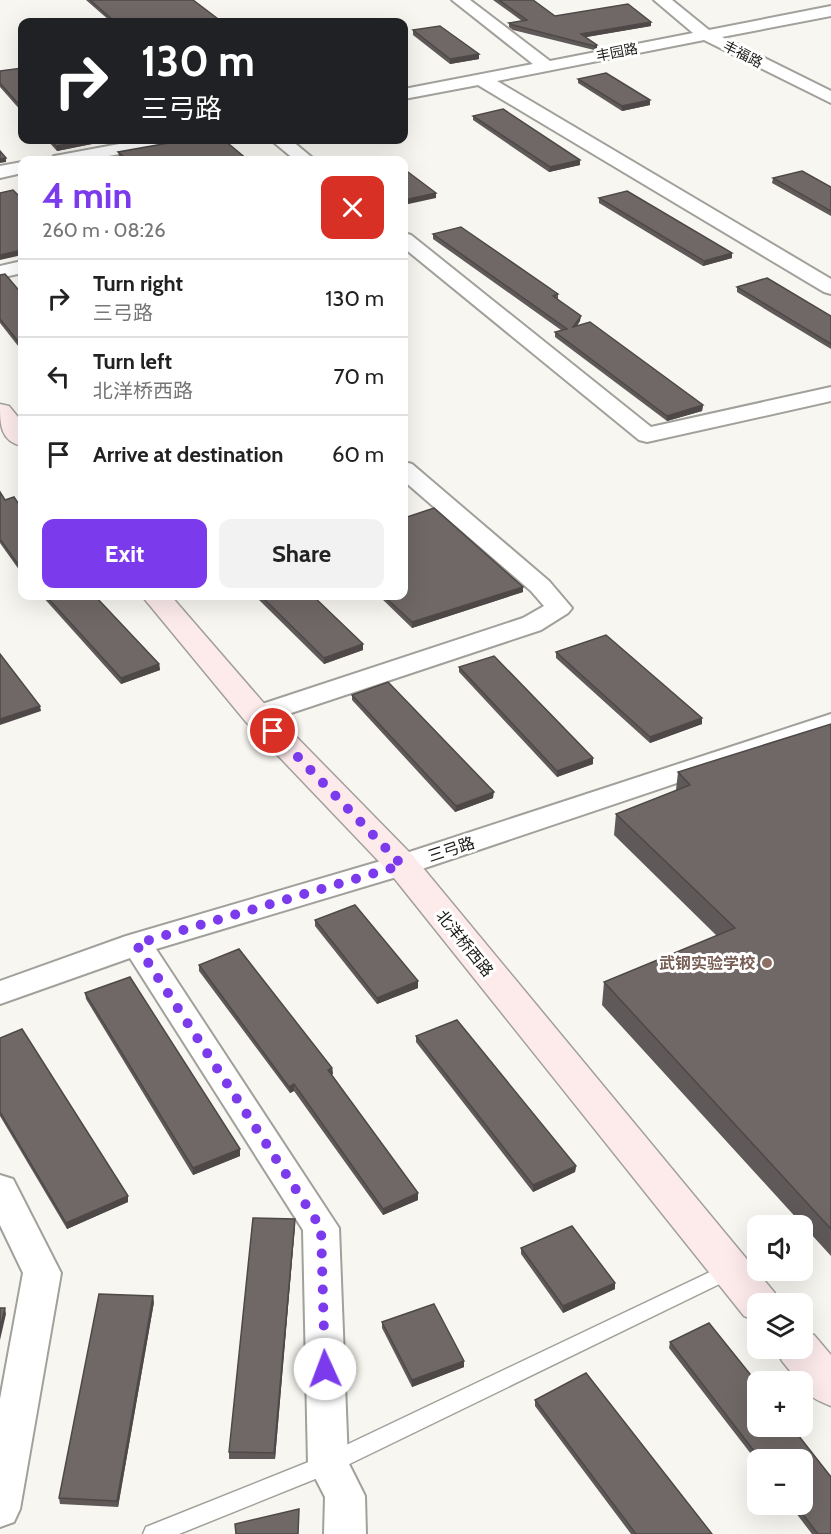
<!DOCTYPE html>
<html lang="en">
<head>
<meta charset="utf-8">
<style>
	body { margin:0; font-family:Cabin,"Noto Sans SC",sans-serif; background:#f2f2f2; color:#222; height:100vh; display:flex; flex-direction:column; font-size:22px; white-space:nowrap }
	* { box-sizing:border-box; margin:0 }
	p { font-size:20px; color:#767676 }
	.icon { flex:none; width:33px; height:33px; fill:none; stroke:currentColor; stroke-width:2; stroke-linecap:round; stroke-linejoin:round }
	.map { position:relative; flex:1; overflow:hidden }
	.details { position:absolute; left:18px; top:156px; width:390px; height:444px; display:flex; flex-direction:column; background:#fff; border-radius:12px; box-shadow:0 6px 24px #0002 }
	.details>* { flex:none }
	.guide { position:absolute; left:18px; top:18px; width:390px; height:126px; border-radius:12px; box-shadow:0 6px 24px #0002; background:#202124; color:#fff; overflow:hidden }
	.buttons { position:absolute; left:747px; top:1215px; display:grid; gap:12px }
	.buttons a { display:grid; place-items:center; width:66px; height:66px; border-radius:12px; background:#fff; box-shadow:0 6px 24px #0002; font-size:30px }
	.pin { position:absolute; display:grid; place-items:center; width:51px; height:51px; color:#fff; margin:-26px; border:3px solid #fff; border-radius:50%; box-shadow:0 2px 6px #0007 }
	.me { position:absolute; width:66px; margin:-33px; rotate:358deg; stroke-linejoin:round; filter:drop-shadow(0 0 4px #0008) }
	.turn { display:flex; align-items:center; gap:21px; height:126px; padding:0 24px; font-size:27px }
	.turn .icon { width:78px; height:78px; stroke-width:2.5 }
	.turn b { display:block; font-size:42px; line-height:51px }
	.round { display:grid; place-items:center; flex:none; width:63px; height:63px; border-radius:12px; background:#f2f2f2 }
	.summary { display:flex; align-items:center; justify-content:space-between; height:102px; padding:0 24px }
	h1 { font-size:36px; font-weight:800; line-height:45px; color:#7c3aed }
	.primary-button { display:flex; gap:12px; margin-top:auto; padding:12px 24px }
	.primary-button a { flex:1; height:69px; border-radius:12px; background:#7c3aed; color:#fff; font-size:24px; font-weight:800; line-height:69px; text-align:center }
	.primary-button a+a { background:#f2f2f2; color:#222 }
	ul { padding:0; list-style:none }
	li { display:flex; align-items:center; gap:18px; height:78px; padding:0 24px; border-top:2px solid #e0e0e0 }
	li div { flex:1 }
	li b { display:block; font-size:22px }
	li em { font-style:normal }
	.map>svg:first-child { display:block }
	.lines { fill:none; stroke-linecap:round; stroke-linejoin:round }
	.service-casing { stroke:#a1a09a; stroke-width:3 }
	.minor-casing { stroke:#a1a09a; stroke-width:4 }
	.secondary-casing { stroke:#a1a09a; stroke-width:3 }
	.service { fill:#fff; fill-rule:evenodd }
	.minor { fill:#fff; fill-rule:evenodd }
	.secondary { fill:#fdebec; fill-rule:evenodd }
	.wall { fill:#5f5959 }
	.shaded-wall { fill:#4e4948 }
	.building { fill:#6f6867; stroke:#4e4948; stroke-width:1.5 }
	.route { stroke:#7c3aed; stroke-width:10; stroke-dasharray:0 18 }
	.education-dot { fill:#8d6e63; stroke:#fff; stroke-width:2 }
	.labels { text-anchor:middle; stroke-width:6; stroke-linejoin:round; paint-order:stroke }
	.far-street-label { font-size:14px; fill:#191916; stroke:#fff }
	.street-label { font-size:16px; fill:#191916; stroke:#fff }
	.education-label { font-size:16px; font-weight:bold; fill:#785e54; stroke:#fff; text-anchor:end }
</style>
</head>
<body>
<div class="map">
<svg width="831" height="1534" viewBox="0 0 831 1534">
	<rect width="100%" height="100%" fill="#f7f6f0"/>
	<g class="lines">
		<g class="service-casing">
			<polygon id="service" points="731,1262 738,1265 741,1270 738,1275 335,1471 179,1534 143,1534 146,1527 321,1457"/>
		</g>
		<g class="minor-casing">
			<g id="minor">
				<polygon points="452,0 470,0 550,61 693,33 654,0 672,0 709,30 831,6 831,16 722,37 831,91 831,103 704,40 497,81 831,279 831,294 824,292 478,85 404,99 404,89 533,64"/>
				<polygon points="141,140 177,140 174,144 168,145 87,160 51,160 54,156 60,155"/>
				<polygon points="271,140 291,140 315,160 295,160"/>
				<polygon points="22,162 22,173 0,178 0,166"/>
				<polygon points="404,233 411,235 651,427 831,387 831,401 647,442 639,440 404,248"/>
				<polygon points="22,261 22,273 0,278 0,266"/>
				<polygon points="404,462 412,464 549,581 572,608 568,613 541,630 267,721 257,723 247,721 243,715 247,709 523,618 544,606 531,591 404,481"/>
				<polygon points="831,714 831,731 413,872 156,949 339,1228 348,1462 365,1496 366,1534 324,1534 325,1497 308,1464 303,1230 130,958 0,1004 0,981 126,936 391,858"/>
				<polygon points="0,1175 13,1179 61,1273 20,1509 14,1522 0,1527 0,1399 23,1273 0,1225"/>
			</g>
		</g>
		<g class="secondary-casing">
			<g id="secondary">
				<path d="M0,404L9,406L22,422V446C0,441 0,424 0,404Z"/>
				<polygon points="142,596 171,596 268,708 414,857 774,1292 780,1304 758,1304 758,1321 744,1316 390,873 246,722"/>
				<path d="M802,1331L814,1335L831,1355V1406C818,1401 806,1396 802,1382H799L782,1361L776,1348H802Z"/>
			</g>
		</g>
		<use href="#service" class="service"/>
		<use href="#minor" class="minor"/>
		<use href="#secondary" class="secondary"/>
	</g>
	<g class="wall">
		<polygon points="86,0 193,0 222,22 109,22 110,21"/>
		<polygon points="493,0 533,0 555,16 651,22 651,26 586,37 597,45 597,49 594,50 513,30 509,27 509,23 522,21"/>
		<polygon points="413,30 479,54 479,59 450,64 413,35"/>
		<polygon points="22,68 22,112 0,87 0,71"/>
		<polygon points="578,79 650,105 622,111 578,83"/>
		<polygon points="473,116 580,165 549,172 473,120"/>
		<polygon points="47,140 92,140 92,144 57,151"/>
		<polygon points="100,140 131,140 105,144"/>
		<polygon points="174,142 248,160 123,160 119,156 118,152"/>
		<polygon points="773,178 831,187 831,216 772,183"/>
		<polygon points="599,198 732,258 703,266 599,203"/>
		<polygon points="433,234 558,294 558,299 580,321 577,326 703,405 702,411 667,421 555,337 555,332 561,330 433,239"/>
		<polygon points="0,275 22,294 22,351 0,323"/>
		<polygon points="737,287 831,316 831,349 737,292"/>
		<polygon points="0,492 5,500 22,509 22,574 0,543"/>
		<polygon points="523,587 523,592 412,628 379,596 404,596"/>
		<polygon points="42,596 95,596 159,664 160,670 121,684"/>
		<polygon points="255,596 313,596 363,644 363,650 324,664"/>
		<polygon points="556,652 702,718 702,724 650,743 556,658"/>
		<polygon points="459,667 593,758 593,764 557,777 459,672"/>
		<polygon points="352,695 493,798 455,812 352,700"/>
		<polygon points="831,724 831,1256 602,1005 604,982 717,936 614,835 616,814 676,790 678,772"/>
		<polygon points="315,920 418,988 377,1004 315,926"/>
		<polygon points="199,965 332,1068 333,1074 331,1075 418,1200 383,1215 294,1091 290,1093 199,971"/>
		<polygon points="85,993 240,1149 240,1156 193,1175 86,999"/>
		<polygon points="416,1036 576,1166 575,1172 533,1192 416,1042"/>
		<polygon points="0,1038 128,1202 67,1229 0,1116"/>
		<polygon points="295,1225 275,1459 229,1459 229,1452"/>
		<polygon points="521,1248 615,1289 563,1313 521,1254"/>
		<polygon points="154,1302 118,1507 60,1504 59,1498"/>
		<polygon points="382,1322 464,1361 464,1367 412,1387 382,1328"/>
		<polygon points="709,1323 758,1384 758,1426 791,1426 831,1477 831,1534 812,1534 789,1504 802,1504 802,1460 758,1460 758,1463 669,1348 670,1342"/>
		<polygon points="535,1400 712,1534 631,1534 535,1406"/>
	</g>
	<g class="shaded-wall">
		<polygon points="651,22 651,26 581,38 581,34"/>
		<polygon points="597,45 597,49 594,50 594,46"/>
		<polygon points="479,54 479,59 450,64 450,59"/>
		<polygon points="650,100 650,105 622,111 622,106"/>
		<polygon points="92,140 92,144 57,151 56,146"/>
		<polygon points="105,140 131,140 105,144"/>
		<polygon points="6,158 6,162 0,163 0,159"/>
		<polygon points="580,160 580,165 549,172 550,167"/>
		<polygon points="436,193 436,198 404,205 404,200"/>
		<polygon points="22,250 22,255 0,260 0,255"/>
		<polygon points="732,253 732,258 703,266 704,261"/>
		<polygon points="581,316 580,321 572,332 573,327"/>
		<polygon points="703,405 702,411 667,421 667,416"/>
		<polygon points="523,587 523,592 412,628 412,622"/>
		<polygon points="363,644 363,650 324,664 324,658"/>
		<polygon points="159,664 160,670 121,684 121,678"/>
		<polygon points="40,706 41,711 0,725 0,719"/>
		<polygon points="702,718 702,724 650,743 650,737"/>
		<polygon points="593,758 593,764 557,777 557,771"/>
		<polygon points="494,792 493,798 455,812 456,806"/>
		<polygon points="418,981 418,988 377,1004 377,998"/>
		<polygon points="332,1068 333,1074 328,1076 328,1070"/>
		<polygon points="294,1084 294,1091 290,1093 289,1087"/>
		<polygon points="240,1149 240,1156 193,1175 193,1168"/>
		<polygon points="576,1166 575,1172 533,1192 533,1185"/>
		<polygon points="418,1193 418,1200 383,1215 383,1209"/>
		<polygon points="128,1196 128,1202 67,1229 66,1223"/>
		<polygon points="295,1219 295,1225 275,1459 274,1453"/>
		<polygon points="615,1283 615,1289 563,1313 563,1306"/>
		<polygon points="153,1296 154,1302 118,1507 117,1501"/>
		<polygon points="5,1308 6,1314 0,1340 0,1329"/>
		<polygon points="464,1361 464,1367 412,1387 412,1380"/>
	</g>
	<g class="building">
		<polygon points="90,0 193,0 222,22 109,22 114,21"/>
		<polygon points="499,0 533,0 555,16 628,4 651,22 581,34 597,45 594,46 513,25 509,23 527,20"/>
		<polygon points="315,19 343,19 342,22 314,22"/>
		<polygon points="440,26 479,54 450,59 413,30"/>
		<polygon points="22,68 22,108 0,83 0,71"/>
		<polygon points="606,73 650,100 622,106 578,79"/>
		<polygon points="503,109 580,160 550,167 473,116"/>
		<polygon points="51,140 91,140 56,146"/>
		<polygon points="175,140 224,140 248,160 128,160 118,152 174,142"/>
		<polygon points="0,151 6,158 0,159"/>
		<polygon points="404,169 436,193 404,200"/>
		<polygon points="802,171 831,187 831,211 773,178"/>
		<polygon points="13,190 22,199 22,250 0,255 0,193"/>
		<polygon points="627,191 732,253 704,261 599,198"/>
		<polygon points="461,227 558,294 553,296 581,316 573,327 590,322 703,405 667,416 555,332 567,329 433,234"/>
		<polygon points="5,274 22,294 22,346 0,319 0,275"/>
		<polygon points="767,278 831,316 831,344 737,287"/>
		<polygon points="0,492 5,500 14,497 22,509 22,570 0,539"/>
		<polygon points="434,508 523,587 412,622 384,596 404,596 404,518"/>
		<polygon points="46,596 95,596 159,664 121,678"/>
		<polygon points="261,596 313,596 363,644 324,658"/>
		<polygon points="606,635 702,718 650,737 556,652"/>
		<polygon points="0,654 40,706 0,719"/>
		<polygon points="494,656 593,758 557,771 459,667"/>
		<polygon points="388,682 494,792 456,806 352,695"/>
		<polygon points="831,724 831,1229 604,982 735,928 616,814 690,785 678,772"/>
		<polygon points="355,905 418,981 377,998 315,920"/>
		<polygon points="239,949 332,1068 328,1070 418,1193 383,1209 294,1084 289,1087 199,965"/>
		<polygon points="130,977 240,1149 193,1168 85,993"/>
		<polygon points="457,1020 576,1166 533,1185 416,1036"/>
		<polygon points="22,1029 128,1196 66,1223 0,1112 0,1038"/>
		<polygon points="253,1218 295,1219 274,1453 229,1452"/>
		<polygon points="572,1226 615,1283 563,1306 521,1248"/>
		<polygon points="99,1294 153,1296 117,1501 59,1498"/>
		<polygon points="434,1304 464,1361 412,1380 382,1322"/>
		<polygon points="0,1308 5,1308 0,1329"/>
		<polygon points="709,1323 758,1384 758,1426 791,1426 831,1477 831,1534 818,1534 795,1504 802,1504 802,1460 761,1460 670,1342"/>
		<polygon points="586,1373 712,1534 636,1534 535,1400"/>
		<polygon points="299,1509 298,1534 236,1534 235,1524"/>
	</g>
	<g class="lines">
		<polyline class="route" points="273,731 402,865 136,944 321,1228 325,1369"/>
	</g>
	<circle class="education-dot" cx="767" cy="963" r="6"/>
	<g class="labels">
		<g class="far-street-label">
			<text transform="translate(617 52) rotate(-11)" y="5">丰园路</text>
			<text transform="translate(743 54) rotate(27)" y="5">丰福路</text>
		</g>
		<g class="street-label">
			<text transform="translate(451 849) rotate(-18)" y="6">三弓路</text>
			<text transform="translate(465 943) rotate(51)" y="6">北洋桥西路</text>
		</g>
		<g class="education-label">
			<text x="755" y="969">武钢实验学校</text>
		</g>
	</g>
</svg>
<div class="buttons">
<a><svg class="icon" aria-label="sound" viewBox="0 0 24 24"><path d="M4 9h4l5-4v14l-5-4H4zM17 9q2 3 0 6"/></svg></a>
<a><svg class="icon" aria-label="layers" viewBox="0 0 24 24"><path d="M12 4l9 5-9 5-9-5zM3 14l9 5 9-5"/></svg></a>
<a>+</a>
<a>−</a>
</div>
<div class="pin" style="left:273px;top:731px;background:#d93025"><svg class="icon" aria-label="arrive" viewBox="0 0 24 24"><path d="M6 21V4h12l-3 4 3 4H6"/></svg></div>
<svg class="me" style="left:325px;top:1369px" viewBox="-20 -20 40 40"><circle r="19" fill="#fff"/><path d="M0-13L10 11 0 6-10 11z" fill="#7c3aed"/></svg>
<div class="guide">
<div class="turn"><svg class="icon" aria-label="right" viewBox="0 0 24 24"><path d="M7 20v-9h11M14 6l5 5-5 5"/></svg><div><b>130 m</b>三弓路</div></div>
</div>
<section class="details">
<div class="summary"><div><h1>4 min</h1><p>260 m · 08:26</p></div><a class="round" style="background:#d93025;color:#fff"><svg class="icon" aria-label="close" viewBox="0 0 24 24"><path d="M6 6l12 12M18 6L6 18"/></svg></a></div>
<ul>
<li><svg class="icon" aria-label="right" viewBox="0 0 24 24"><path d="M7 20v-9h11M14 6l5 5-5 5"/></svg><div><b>Turn right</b><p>三弓路</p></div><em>130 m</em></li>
<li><svg class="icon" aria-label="left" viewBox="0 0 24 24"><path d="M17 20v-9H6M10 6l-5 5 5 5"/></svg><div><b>Turn left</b><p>北洋桥西路</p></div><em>70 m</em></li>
<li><svg class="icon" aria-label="arrive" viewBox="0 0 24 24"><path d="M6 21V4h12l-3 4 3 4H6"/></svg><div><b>Arrive at destination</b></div><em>60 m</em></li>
</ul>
<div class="primary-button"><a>Exit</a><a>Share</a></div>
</section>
</div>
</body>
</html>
